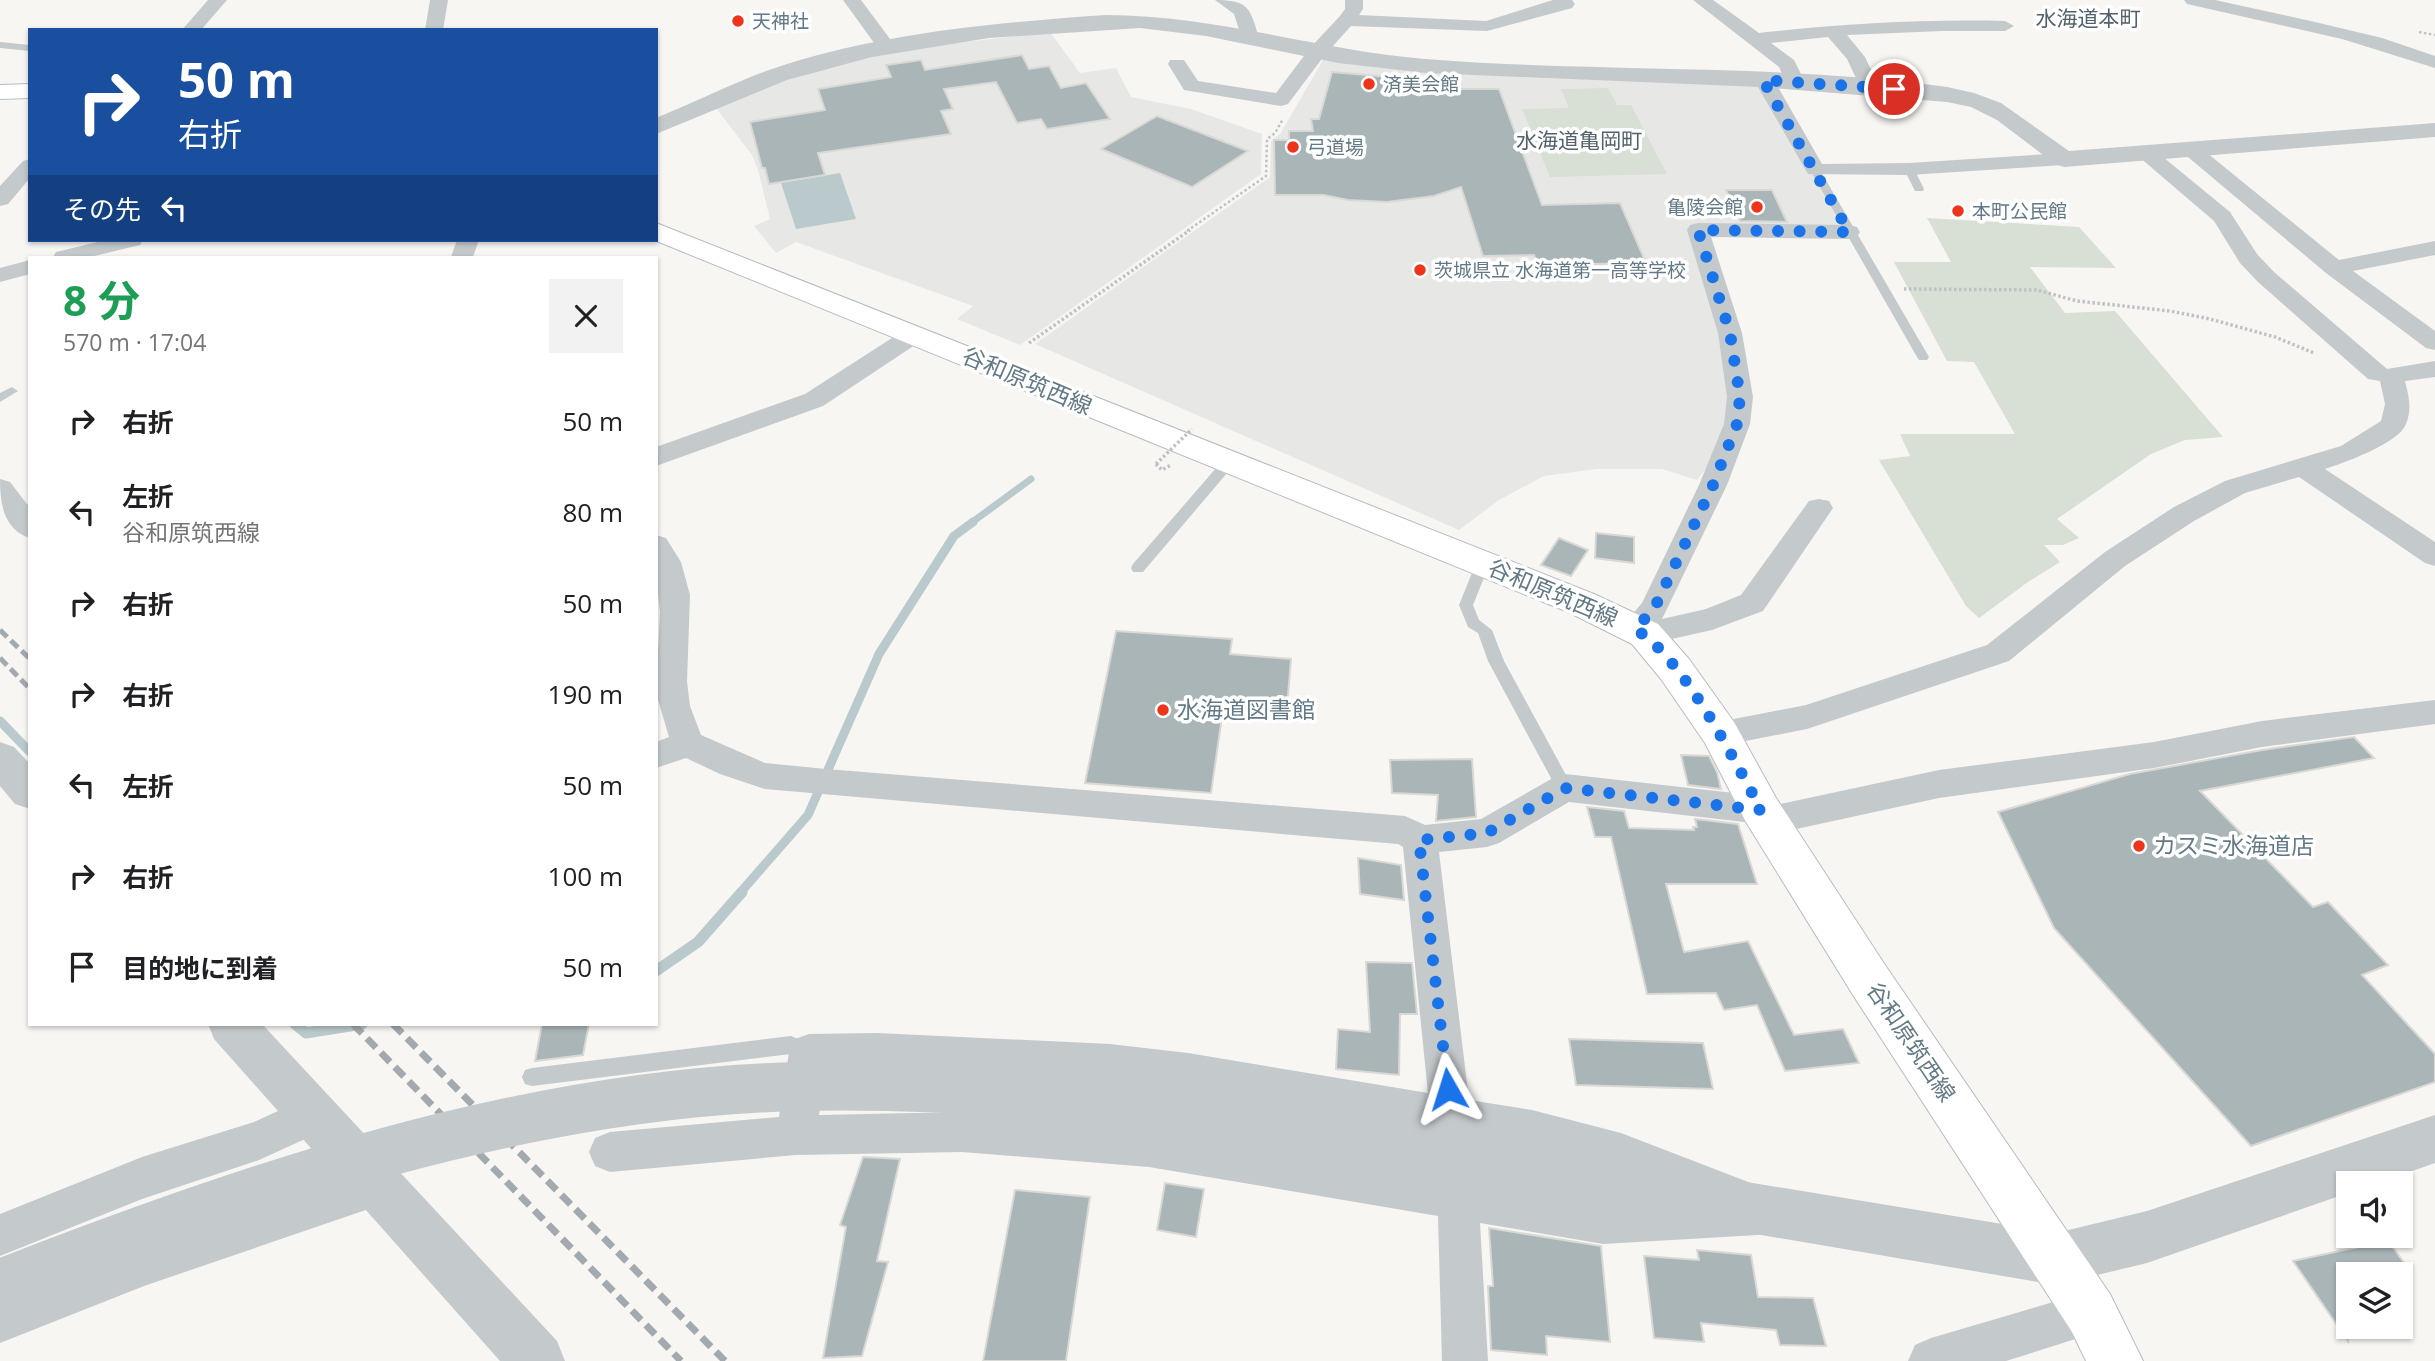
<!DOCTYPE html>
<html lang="ja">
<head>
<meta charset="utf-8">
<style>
	body { margin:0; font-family:"Open Sans","Noto Sans JP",sans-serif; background:#f2f2f2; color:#202124; height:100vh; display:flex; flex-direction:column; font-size:26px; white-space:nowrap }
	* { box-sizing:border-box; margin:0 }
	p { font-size:23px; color:#757577 }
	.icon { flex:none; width:38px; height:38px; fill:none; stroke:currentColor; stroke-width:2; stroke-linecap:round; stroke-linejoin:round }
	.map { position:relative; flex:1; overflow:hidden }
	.sheet { position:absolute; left:28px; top:256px; width:630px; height:770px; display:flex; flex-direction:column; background:#fff; border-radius:0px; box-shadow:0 2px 5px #0004 }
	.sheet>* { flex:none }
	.hud { position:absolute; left:28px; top:28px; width:630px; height:214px; border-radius:0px; box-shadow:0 2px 5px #0004; background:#1a4fa0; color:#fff; overflow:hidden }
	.fabs { position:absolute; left:2336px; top:1171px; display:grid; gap:14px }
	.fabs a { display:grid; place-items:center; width:77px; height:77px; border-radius:0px; background:#fff; box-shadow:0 2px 5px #0004; font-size:35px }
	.pin { position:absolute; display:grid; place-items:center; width:60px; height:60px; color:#fff; margin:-30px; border:4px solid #fff; border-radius:50%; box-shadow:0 2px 7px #0007 }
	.me { position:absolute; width:77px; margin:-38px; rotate:354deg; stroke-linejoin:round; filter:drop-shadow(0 0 5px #0008) }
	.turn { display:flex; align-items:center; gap:24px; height:147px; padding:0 35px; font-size:32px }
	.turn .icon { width:91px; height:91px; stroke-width:2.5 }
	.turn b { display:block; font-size:49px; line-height:60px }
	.then { display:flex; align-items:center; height:66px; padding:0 35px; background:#0003; gap:14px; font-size:26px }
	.round { display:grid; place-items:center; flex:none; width:74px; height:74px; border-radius:0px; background:#f2f2f2 }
	.summary { display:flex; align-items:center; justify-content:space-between; height:119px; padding:0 35px }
	h1 { font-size:42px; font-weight:700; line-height:52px; color:#1e9e55 }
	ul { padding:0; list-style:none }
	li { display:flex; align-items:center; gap:21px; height:91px; padding:0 35px }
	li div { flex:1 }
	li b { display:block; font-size:26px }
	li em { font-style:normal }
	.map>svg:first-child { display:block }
	.built { fill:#e7e8e6 }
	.green { fill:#d8dfd4 }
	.water { fill:#bac9cc }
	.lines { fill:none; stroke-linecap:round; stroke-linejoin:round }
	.stream-far2 { stroke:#bac9cc; stroke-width:7 }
	.stream-far1 { stroke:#bac9cc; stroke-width:9 }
	.stream { stroke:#bac9cc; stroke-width:11 }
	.building { fill:#aab5b8; stroke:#d8d8d5; stroke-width:2 }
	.secondary-casing { stroke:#b6bcc0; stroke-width:2 }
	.path-far1 { stroke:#bfc2c4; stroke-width:2.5; stroke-dasharray:2.5 2.5; stroke-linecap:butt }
	.path { stroke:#bfc2c4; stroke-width:3.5; stroke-dasharray:2.5 2.5; stroke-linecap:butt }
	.service { fill:#c4c9cb; fill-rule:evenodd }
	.minor { fill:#c4c9cb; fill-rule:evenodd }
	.tertiary { fill:#c4c9cb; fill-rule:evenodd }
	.secondary { fill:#fff; fill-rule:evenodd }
	.rail-far1 { stroke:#a2aaaf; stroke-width:5; stroke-dasharray:10 5; stroke-linecap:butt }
	.rail { stroke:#a2aaaf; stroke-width:7; stroke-dasharray:13 7; stroke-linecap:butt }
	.path-bridge { stroke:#bfc2c4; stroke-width:3.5; stroke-dasharray:2.5 2.5; stroke-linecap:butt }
	.tertiary-bridge { stroke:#c4c9cb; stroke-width:49 }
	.route { stroke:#1a73e8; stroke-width:12; stroke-dasharray:0 21.6 }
	.poi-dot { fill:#ee351b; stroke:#fff; stroke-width:2.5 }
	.labels { text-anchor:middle; stroke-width:7; stroke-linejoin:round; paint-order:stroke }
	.far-poi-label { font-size:19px; fill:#637a86; stroke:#fff; text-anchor:start }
	.far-quarter-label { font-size:21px; fill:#52626a; stroke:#fff }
	.street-label { font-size:23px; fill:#637a86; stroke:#fff }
	.poi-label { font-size:23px; fill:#637a86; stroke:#fff; text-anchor:start }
</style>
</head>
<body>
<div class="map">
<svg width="2435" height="1361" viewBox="0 0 2435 1361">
	<rect width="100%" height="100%" fill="#f7f6f3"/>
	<g class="built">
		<polygon points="1050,32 1080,73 1116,68 1131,97 1191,109 1262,134 1261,174 1020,345 957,319 973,306 796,242 776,253 754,226 770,219 758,170 752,155 716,108 750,93 828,66 858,59 923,47"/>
		<polygon points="1323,60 1448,74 1761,83 1843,229 1688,227 1715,312 1730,410 1717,454 1697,480 1662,469 1597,469 1544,476 1499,500 1459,530 1035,344 1270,177 1271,141 1280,134"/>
	</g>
	<g class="green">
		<polygon points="1608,88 1617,105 1631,105 1667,174 1550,177 1522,109 1569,108 1561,89"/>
		<polygon points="1927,218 2079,227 2116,268 2030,267 2065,313 2115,311 2223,437 2185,440 2151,454 2057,519 2079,538 2063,545 2044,545 2060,562 2028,582 1979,618 1966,606 1879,460 1910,456 1900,434 2015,434 1974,362 1947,361 1894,262 1951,262"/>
	</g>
	<polygon class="water" points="840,173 856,219 796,229 781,183"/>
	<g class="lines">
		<polyline class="stream-far2" points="971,523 1031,479"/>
		<g class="stream-far1">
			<polyline points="0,721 30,752"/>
			<polyline points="740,893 808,815 879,654 954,536 973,522"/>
		</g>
		<g class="stream">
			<polyline points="656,971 698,942 742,892"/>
			<polyline points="295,1024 306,1033 362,1024"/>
		</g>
	</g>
	<g class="building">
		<polygon points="1022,55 1029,69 1049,66 1061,88 1086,83 1110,119 1047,129 1041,119 1017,123 996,82 944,89 953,109 941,111 951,134 818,153 825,175 769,184 765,168 762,168 750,122 825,110 818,89 891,77 886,65 921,60 925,70"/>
		<polygon points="1332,72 1412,79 1409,89 1499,89 1542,205 1620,203 1646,263 1538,265 1534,255 1483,256 1461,187 1434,196 1387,202 1348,200 1324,195 1275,195 1274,140 1289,140 1289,131 1313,131 1311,119 1319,119"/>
		<polygon points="1157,116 1248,151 1192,187 1101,149"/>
		<polygon points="1726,190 1772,190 1787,222 1740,221"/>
		<polygon points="1596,533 1634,537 1634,563 1595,558"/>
		<polygon points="1559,538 1588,550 1571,576 1541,565"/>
		<polygon points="1116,631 1232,639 1230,654 1291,659 1287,708 1224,703 1211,793 1085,783"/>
		<polygon points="2354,737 2374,758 2200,791 2313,907 2328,902 2388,965 2362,975 2435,1054 2435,1082 2251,1146 2054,928 1998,812 2130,774 2262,750"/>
		<polygon points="1681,755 1709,756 1717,772 1721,789 1688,785"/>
		<polygon points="1472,759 1476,817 1436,821 1438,795 1392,793 1390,760"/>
		<polygon points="1587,807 1624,811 1629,828 1694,830 1693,827 1697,827 1695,819 1738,824 1757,884 1666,884 1684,952 1748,941 1794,1035 1843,1029 1859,1063 1785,1071 1757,1005 1724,1010 1716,993 1647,994 1611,837 1595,837"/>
		<polygon points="1358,858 1401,865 1404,900 1360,894"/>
		<polygon points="1366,962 1412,963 1417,1014 1400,1014 1399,1075 1336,1069 1338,1029 1370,1032"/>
		<polygon points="542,1024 589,1024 583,1055 535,1061"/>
		<polygon points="1569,1039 1703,1043 1713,1089 1576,1085"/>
		<polygon points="863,1157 900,1159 877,1261 888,1262 862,1356 823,1358 846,1227 840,1225"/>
		<polygon points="1165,1183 1204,1189 1196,1237 1157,1230"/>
		<polygon points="1015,1190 1090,1197 1066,1361 983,1361"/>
		<polygon points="1489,1228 1601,1246 1610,1342 1546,1336 1547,1355 1491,1350 1488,1286 1493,1286"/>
		<polygon points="2350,1236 2385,1236 2412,1274 2348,1274 2348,1341 2293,1261 2358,1247"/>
		<polygon points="1697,1250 1751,1255 1758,1297 1813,1298 1826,1346 1780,1345 1776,1330 1701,1323 1704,1342 1654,1338 1644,1256 1699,1260"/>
	</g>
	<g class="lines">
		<g class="secondary-casing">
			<g id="secondary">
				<polygon points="30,84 30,98 0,99 0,85"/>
				<polygon points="656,223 1594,594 1658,624 1689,659 1734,722 1776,798 1885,965 2110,1294 2143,1361 2086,1361 2072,1332 1853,995 1746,822 1705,743 1661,679 1632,644 1568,612 654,240 656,240"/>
			</g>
		</g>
		<g class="path-far1">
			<polyline points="2419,32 2435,35"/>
			<polyline points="1187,231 1266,176 1267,139 1275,133 1283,119"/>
		</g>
		<g class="path">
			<polyline points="1904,289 2037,290 2077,301 2170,311 2210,319 2275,337 2314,353"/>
			<polyline points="1029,343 1190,230"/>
			<polyline points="1156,464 1162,470 1171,465"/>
		</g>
		<g class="service">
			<polygon points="0,42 30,45 30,51 0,48"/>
			<polygon points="1905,167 1913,167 1924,189 1923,191 1915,191 1904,169"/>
			<polygon points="1811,168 1820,170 1929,357 1927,360 1919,360 1917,357 1810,170"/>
			<polygon points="12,387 18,391 0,402 0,393"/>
			<polygon points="1228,459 1233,460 1235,463 1233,466 1143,572 1133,572 1131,568 1133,564 1223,460"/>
			<polygon points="1483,558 1490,563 1473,605 1479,620 1492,630 1504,661 1573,788 1571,793 1565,795 1559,793 1488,661 1478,633 1468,627 1459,605 1476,563"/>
			<polygon points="791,1036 816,1046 819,1052 816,1058 809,1061 791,1054 532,1086 525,1084 522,1077 525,1070 532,1068"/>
		</g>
		<g class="minor">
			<polygon points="208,0 227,0 201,30 182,30"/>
			<polygon points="430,0 448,0 443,30 425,30"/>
			<polygon points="843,0 861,0 896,47 894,51 880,51"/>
			<path d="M1215,0C1249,0 1250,8 1259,38L1257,42H1243L1234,14Z"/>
			<polygon points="1345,0 1363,0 1363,9 1359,15 1486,21 1553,0 1572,0 1575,4 1572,8 1487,31 1351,26 1324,56 1288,104 1281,106 1184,90 1168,64 1170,60 1184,60 1198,81 1276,93 1310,48 1340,16 1345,9"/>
			<path d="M1693,0H1713L1759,33C1841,24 1922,19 2005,21L2014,26L2005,31H1942L1847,35L1865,57L1879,87L1869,93L1862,91L1847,59L1828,37L1771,43L1794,60L1805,82L1795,88L1788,86L1779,67Z"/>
			<polygon points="2184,0 2215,0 2315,22 2382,38 2435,56 2435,68 2342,39 2187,4"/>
			<polygon points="1764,74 1774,80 1822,164 1909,163 2064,153 2071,155 2074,159 2071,163 2064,165 1909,175 1808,174 1754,80"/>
			<polygon points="2189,142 2196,144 2339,260 2435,241 2435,255 2353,271 2435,331 2435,350 2426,348 2326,273 2182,152 2179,148 2182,144"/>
			<path d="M2145,146L2152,148L2230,212L2257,254L2274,272L2387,369L2435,361V377L2405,381C2409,397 2412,409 2406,424C2399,443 2344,463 2325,469L2435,542V566L2425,563L2299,477L2245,493L2194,521L2125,566L2009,661L1807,729L1720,746L1708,742L1704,733L1708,724L1806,705L1987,645L2105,552L2174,507L2225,481L2341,446L2381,421L2385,404L2380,381L2368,379L2258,282L2240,263L2214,221L2138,156L2135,152L2138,148Z"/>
			<polygon points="30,159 30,178 8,204 0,206 0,186 23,161"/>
			<polygon points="1698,223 1849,225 1857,227 1860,232 1857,237 1849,239 1711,237 1742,333 1753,397 1750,424 1727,485 1662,619 1706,609 1741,595 1809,501 1819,499 1829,501 1833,508 1763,611 1712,630 1645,645 1624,637 1620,629 1642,603 1699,485 1724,424 1727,397 1718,333 1687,230 1690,225"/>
			<polygon points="106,240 143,240 140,245 90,257 53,257 56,252"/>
			<polygon points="457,240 479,240 473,257 451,257"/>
			<polygon points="30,260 30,274 0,282 0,268"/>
			<polygon points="915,327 924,329 927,334 924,339 823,406 656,466 656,447 805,394 906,329"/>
			<path d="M0,479L10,482L30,508V538C3,530 0,502 0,479Z"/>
			<path d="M656,535L666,538L681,562L690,595L687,682L690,706L701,735L765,763L826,769L1405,816L1425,825L1481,819L1553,778L1565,774L1761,796L1773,800L1776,805L1939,770L2154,742L2262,721L2435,700V724L2262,747L2154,768L1939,798L1769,835L1757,831L1753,823L1569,802L1499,843L1487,847L1439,852L1469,1100L1532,1110L1621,1133L1790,1198L1796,1213L1790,1228L1775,1234L1603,1244L1480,1223L1488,1361H1442L1438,1216L1149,1167L962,1152L796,1155L610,1172L595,1166L589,1152L595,1138L610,1132L779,1117L789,1052L795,1039L809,1034L877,1033L1110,1044L1188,1053L1428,1093L1403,847L1398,844L765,789L720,774L686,758L656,768V742L669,737L656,693L660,612L656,575ZM877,1069L1110,1080L1188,1091L1532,1150L1621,1173L1682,1197L1603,1202L1149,1127L962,1112L819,1115L826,1070Z"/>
			<polygon points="313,1095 327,1101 333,1115 327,1129 259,1160 142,1199 0,1256 0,1214 142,1157 254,1122"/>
			<polygon points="380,1164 395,1170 401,1185 395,1200 144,1286 0,1343 0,1299 144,1242"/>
			<polygon points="2091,1291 2107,1297 2113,1313 2107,1329 2006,1361 1908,1361 1915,1345 1931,1338"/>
		</g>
		<g class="tertiary">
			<path d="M1106,15C1214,15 1317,50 1425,59C1598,73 1774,63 1947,87L1974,93L2001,103L2069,151L2435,123V137L2064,167L2055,164L1997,120L1971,107L1947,102L1759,87L1426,73L1338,63L1206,36L1140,28L989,38L872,57L787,80L656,134V118C694,103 731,84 769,70C877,33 993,23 1106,15Z"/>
			<polygon points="0,742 14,747 30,764 30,809 15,804 0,786"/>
			<polygon points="208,1024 262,1024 557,1341 565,1361 500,1361 214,1039"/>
			<polygon points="1148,1083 2056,1233 2147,1211 2435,1115 2435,1163 2379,1183 2348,1183 2348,1193 2147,1263 2056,1285 1148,1131 1131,1124 1123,1107 1131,1090"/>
		</g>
		<use href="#secondary" class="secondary"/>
		<g class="rail-far1">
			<polyline points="0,630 30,659"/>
			<polyline points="0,658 30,689"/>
		</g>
		<g class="rail">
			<polyline points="353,1024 681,1361"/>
			<polyline points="393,1024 725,1361"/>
		</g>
		<polyline class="path-bridge" points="1156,464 1192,429"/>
		<path class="tertiary-bridge" d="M0,1284C248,1187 514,1097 782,1087C905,1083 1026,1091 1148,1107"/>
	</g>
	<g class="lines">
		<path class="route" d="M1448,1089L1419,840L1487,833L1565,788L1761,810C1735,761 1683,657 1635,629L1654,609L1713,485L1737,424L1740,397L1730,333L1698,230L1849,232L1763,80L1894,89"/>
	</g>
	<g class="poi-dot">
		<circle cx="738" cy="21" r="7"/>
		<circle cx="1369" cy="84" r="7"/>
		<circle cx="1293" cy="147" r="7"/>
		<circle cx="1757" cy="207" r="7"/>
		<circle cx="1958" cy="211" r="7"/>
		<circle cx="1420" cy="270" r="7"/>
		<circle cx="1163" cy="710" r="7"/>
		<circle cx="2139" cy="846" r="7"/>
	</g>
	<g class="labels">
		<g class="far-poi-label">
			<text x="752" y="28">天神社</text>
			<text x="1383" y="91">済美会館</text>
			<text x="1307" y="154">弓道場</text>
			<text x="1743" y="214" text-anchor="end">亀陵会館</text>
			<text x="1972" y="218">本町公民館</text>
			<text x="1434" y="277">茨城県立 水海道第一高等学校</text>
		</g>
		<g class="far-quarter-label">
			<text x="2088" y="26">水海道本町</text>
			<text x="1579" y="148">水海道亀岡町</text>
		</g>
		<g class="street-label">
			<text transform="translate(1027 381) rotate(23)" y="8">谷和原筑西線</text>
			<text transform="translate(1553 593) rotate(23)" y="8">谷和原筑西線</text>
			<text transform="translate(1911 1042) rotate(56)" y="8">谷和原筑西線</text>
		</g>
		<g class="poi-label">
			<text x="1177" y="718">水海道図書館</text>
			<text x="2153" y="854">カスミ水海道店</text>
		</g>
	</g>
</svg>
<div class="fabs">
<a><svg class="icon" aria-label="sound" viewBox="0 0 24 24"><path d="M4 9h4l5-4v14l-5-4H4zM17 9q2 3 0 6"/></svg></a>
<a><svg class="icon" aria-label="layers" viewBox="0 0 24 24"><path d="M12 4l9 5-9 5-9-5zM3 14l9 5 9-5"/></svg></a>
</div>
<div class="pin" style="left:1894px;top:89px;background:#d93025"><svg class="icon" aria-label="arrive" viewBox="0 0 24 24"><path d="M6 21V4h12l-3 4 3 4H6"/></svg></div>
<svg class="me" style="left:1448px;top:1089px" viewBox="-20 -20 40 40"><path d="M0-17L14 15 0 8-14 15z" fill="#1a73e8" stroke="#fff" stroke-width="4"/></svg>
<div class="hud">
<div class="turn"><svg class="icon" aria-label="right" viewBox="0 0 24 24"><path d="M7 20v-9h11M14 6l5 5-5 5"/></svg><div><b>50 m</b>右折</div></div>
<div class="then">その先<svg class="icon" aria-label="left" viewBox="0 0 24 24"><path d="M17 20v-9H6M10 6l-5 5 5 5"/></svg></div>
</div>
<section class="sheet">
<div class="summary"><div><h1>8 分</h1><p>570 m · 17:04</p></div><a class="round"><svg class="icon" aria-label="close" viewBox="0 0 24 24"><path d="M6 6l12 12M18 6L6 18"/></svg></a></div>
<ul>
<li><svg class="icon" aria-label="right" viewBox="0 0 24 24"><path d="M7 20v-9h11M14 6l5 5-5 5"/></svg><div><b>右折</b></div><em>50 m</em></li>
<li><svg class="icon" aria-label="left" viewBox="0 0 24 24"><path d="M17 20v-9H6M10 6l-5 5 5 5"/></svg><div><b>左折</b><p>谷和原筑西線</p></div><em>80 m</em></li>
<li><svg class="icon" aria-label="right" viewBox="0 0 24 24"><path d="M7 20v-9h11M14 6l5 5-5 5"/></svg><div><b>右折</b></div><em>50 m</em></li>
<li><svg class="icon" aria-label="right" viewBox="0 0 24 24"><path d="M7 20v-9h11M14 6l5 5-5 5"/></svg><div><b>右折</b></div><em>190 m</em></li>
<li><svg class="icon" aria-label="left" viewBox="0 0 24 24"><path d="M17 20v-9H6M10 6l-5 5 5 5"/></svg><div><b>左折</b></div><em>50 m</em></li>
<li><svg class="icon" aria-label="right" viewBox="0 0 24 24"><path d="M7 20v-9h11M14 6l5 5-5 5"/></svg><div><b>右折</b></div><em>100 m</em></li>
<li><svg class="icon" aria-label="arrive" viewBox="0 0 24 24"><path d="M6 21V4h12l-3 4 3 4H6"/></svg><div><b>目的地に到着</b></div><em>50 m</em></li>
</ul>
</section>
</div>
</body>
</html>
